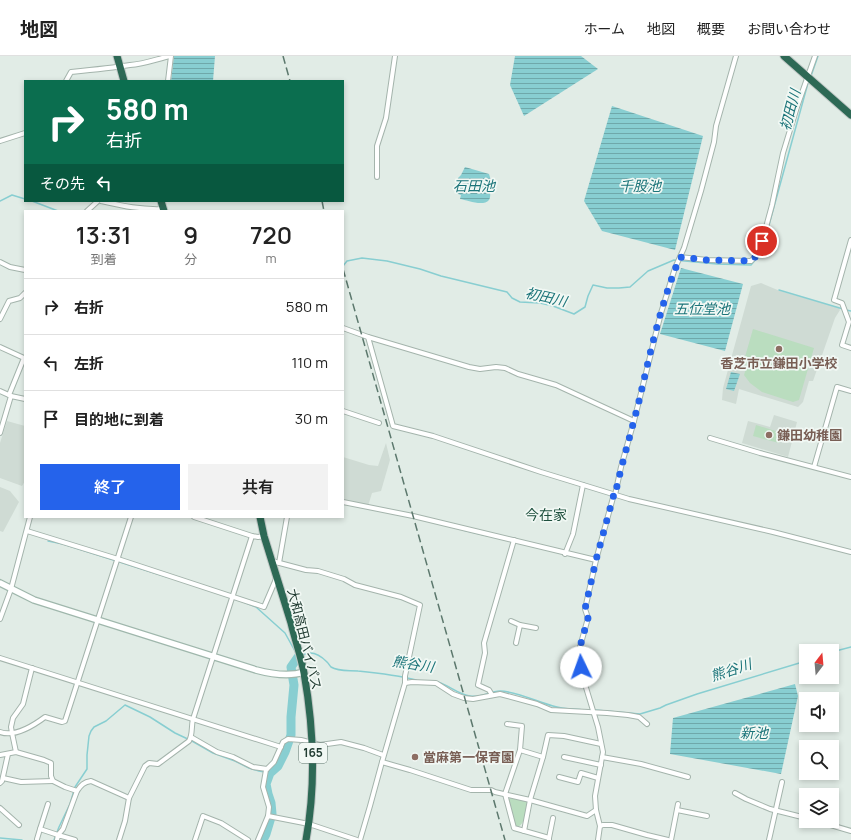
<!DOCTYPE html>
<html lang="ja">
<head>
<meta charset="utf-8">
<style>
	body { margin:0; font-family:Manrope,"Noto Sans JP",sans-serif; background:#f2f2f2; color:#222; height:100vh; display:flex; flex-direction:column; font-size:15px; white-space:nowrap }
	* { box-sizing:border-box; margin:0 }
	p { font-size:13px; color:#767676 }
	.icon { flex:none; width:22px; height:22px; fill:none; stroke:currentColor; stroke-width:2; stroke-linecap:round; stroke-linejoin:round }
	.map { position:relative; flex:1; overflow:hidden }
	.panel { position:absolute; left:24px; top:154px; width:320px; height:308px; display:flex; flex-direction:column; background:#fff; border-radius:0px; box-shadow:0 2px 6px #0003 }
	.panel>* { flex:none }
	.hud { position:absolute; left:24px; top:24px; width:320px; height:122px; border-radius:0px; box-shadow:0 2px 6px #0003; background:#0b6e4f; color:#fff; overflow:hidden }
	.needle { width:26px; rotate:16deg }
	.tools { position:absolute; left:799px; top:588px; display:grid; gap:8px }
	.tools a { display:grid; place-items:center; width:40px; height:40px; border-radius:0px; background:#fff; box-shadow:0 2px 6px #0003; font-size:20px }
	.pin { position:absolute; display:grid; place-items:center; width:34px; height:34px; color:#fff; margin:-17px; border:2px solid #fff; border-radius:50%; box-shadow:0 1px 4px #0007 }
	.me { position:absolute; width:44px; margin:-22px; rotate:357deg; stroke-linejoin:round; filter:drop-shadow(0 0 3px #0008) }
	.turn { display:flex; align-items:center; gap:14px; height:84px; padding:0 16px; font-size:18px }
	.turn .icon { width:52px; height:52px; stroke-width:2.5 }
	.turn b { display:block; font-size:28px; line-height:34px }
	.then { display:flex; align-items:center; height:38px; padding:0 16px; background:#0003; gap:8px; font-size:15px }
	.eta { display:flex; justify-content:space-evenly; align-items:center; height:68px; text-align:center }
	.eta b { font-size:24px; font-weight:600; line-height:28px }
	.primary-button { display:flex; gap:8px; margin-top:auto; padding:8px 16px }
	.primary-button a { flex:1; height:46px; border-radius:0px; background:#2563eb; color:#fff; font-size:16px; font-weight:600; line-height:46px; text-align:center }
	.primary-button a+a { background:#f2f2f2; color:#222 }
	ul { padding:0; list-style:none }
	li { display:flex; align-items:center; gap:12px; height:56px; padding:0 16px; border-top:1px solid #e0e0e0 }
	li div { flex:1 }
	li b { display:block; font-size:15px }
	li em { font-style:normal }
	header { display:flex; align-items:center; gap:24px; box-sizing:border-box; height:56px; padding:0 20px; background:#fff; border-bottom:1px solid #e0e0e0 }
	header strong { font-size:19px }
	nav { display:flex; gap:22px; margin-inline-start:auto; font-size:14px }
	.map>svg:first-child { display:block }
	.built { fill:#cfdbd4 }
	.green { fill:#baddbf }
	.water { fill:url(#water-rules) }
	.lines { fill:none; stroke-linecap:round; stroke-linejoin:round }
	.stream { stroke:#88ced1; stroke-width:1.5 }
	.river { stroke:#88ced1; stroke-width:9 }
	.street-casing { stroke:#a4b4ac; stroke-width:6 }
	.secondary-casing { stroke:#9fb7ac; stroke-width:8 }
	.highway-casing { stroke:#c1c8c6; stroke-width:9 }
	.street { stroke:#fff; stroke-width:4 }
	.secondary { stroke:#fff; stroke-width:5.5 }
	.highway { stroke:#2d6955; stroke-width:7 }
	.rail { stroke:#5c786d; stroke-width:1.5; stroke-dasharray:8 4; stroke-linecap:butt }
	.route { stroke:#2563eb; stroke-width:7; stroke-dasharray:0 12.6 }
	.education-dot { fill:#8d6e63; stroke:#f1f8f4; stroke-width:1.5 }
	.labels { text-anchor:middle; stroke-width:3.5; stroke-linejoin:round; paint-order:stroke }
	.shield { fill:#f1f8f4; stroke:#5f746c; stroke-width:1 }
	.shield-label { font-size:12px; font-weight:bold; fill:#213c32 }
	.education-label { font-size:13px; font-weight:bold; fill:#785e54; stroke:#f1f8f4; text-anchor:start }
	.street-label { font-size:13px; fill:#213c32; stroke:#f1f8f4 }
	.water-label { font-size:14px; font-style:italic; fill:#1b7479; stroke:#f1f8f4 }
	.neighbourhood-label { font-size:14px; fill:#1d4f3d; stroke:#f1f8f4 }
</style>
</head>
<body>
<header>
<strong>地図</strong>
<nav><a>ホーム</a><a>地図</a><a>概要</a><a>お問い合わせ</a></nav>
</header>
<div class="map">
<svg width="851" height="784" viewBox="0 0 851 784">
	<defs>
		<pattern id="water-rules" width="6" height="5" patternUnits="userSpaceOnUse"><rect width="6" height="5" fill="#88ced1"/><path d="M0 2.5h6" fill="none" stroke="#6fa8aa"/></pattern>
	</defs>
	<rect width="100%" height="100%" fill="#e1ece6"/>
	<g class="built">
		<polygon points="761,227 780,235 839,252 840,254 835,262 813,325 809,325 803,346 798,351 739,333 736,348 722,344 723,332 751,230"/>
		<polygon points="774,359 797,366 788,401 742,387 748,365 770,371"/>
		<polygon points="7,365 25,370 25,425 22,430 0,422 0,387"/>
		<polygon points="386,387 390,404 381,435 372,437 368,450 343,444 343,401 369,409 378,410"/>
		<polygon points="0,431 10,435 19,446 3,476 0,475"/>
	</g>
	<g class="green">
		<polygon points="753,273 814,292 799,344 793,346 762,336 750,327 744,319 747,309 743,308"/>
		<polygon points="756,369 782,377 779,387 753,380"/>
		<path d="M510,742L528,746C526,754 526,767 518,771L516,770L508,744Z"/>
	</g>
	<g class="water">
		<polygon points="174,0 215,0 213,25 171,25"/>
		<polygon points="515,0 581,0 598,13 524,60 510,29"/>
		<polygon points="612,50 703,80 675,194 602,175 584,145"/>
		<path d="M465,111L489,118C491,123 491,128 490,134C490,137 491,141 489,144C483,151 467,144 460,143L461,139L455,137L458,122L461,119Z"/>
		<polygon points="681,212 743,228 725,295 660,278"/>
		<polygon points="731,316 740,318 734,335 726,333"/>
		<polygon points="795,628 798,640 781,718 670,698 673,662"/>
	</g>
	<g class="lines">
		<g class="stream">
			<polyline points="811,20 818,0"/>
			<polyline points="0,145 12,139 25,143"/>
			<polyline points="32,145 58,155"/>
			<polyline points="761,198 808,27"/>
			<polyline points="343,210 347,205 362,202 387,205 420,213 441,220 507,236 512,242 520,246 540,247 553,250 574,258 585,251 588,240 593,229 607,232 619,232 630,231 648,215 674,204 717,208 751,209 757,202"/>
			<polyline points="779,234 843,253"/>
			<polyline points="846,254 851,255"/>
			<polyline points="463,474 488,480"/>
			<polyline points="48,485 63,488 167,521"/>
			<polyline points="241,545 256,551 285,577 296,597"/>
			<polyline points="832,596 851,591"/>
			<path d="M303,599C312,594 321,600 327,606C329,608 330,610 331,611C339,616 350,614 358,615C378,617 397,619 416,624"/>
			<path d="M428,625C443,623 455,638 470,640C481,642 490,635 500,635C515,635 538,646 553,650C562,653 573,653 583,654"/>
			<polyline points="595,654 640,658 660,652 666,649 697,638 806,605"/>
			<polyline points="0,782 22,784"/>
			<polyline points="54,784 59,771 70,748 75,731 87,713 87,699 89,680 91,675 94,671 106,665 125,649 150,661 175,677 192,685 213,697 235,705 249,712 259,715 270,717"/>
		</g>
		<polyline class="river" points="263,784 266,778 272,758 271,747 268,738 266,728 270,717 278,710 285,696 291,679 291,661 294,629 291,611 298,601"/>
		<g class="street-casing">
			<g id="street">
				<path d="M66,25L71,16C91,14 111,12 130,9C144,8 157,3 170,0"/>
				<polyline points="168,25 171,0"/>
				<polyline points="0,85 25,77"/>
				<polyline points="377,121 377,90 386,62 395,0"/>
				<path d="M101,145C123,150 140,154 164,153"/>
				<polyline points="87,155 98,145"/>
				<polyline points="851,184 834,244 842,247 849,266 842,289 851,292"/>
				<polyline points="680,201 707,204 751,205 759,197 772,149 783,97 797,51 815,0"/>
				<polyline points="0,206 10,211 25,214"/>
				<polyline points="0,263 9,245 20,242 25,237"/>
				<polyline points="343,272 368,281 393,370 433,380 541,416 629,443 773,476 851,496"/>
				<polyline points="368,281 469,311 480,313 496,311 505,312 518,318 556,329 634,365"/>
				<polyline points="0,291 24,302 9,339"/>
				<polyline points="0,335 11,340 25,343"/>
				<polyline points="343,355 379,367"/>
				<polyline points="0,377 11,340"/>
				<polyline points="710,382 760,397 851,421"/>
				<polyline points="814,411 837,331 851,335"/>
				<polyline points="615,439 621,411 634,365 661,257 675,212 684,192 701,135 714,86 716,70 736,0"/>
				<polyline points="343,446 413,460 596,504"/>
				<polyline points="194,461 252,480 258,481 264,480"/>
				<polyline points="27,475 118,503 264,551 276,523"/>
				<polyline points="565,498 573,478 583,429"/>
				<polyline points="272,505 306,514 318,515 344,523 355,529 401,541 420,549 405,620 405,627 382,706 370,750 360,784"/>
				<polyline points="279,507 287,461"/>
				<polyline points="0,563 11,533 30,461"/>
				<polyline points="511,565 520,569"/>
				<polyline points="516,587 520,569 536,572"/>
				<polyline points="0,602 281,691"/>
				<polyline points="405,627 412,626 436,627 453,638 464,642 473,643 500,638 537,648 551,654 607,657 628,659 639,661 647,668"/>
				<polyline points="492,639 489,634 478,629 485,597 484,587 514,484"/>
				<polyline points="507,668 522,670 520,694 505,738 514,772 549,782 549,784"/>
				<path d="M0,676C14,681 33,670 45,661L62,666L65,665L131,461"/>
				<polyline points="191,681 217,696 233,701 253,711 267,713"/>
				<polyline points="520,694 543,701"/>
				<polyline points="16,696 12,677 11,671 13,662 23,648 32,612"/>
				<path d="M0,699L16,696L44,704L51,707V720L53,725L65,731L77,735C81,729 84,726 91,725L129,742"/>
				<polyline points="564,701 601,709"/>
				<polyline points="602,701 641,708 688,721"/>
				<polyline points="382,706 410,714 471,734 491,734 495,736 530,744 587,760 596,754"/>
				<polyline points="559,721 578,726 581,717 598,722"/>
				<polyline points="3,722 21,726 53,725"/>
				<polyline points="0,727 2,725 8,698"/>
				<polyline points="735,737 746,743 770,753 806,762"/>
				<polyline points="48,748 40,773 58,779 63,773 77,735"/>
				<polyline points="0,752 19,769"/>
				<polyline points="677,754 707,760"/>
				<polyline points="268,760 269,751 263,731 266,714 274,706 283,686 288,683 301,684 320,689 341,686 364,692 383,699"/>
				<polyline points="817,765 851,775"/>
				<polyline points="600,770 603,769 612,769 647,779 668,784"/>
				<polyline points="524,775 530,744 543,701 548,679 564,680 601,688"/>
				<polyline points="549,782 553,762"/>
				<polyline points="37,783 40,773"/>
				<polyline points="57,784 58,779 75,784"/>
				<path d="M119,784L125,765L129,742L145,710L149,707L158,708L189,685C193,678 191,671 193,663L252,480"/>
				<polyline points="195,784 203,760 221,767 248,784"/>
				<polyline points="258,784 268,760 309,768 357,784"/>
				<polyline points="598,784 600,770 596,754 595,740 603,696 598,671 584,625 578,598 588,562 585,553 596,504 614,438"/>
				<polyline points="671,784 678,748"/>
				<polyline points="769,784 782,726"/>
			</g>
		</g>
		<g class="secondary-casing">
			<path id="secondary" d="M0,527L34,544L256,614C271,618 289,621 304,616"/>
		</g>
		<g class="highway-casing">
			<g id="highway">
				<polyline points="117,0 124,25"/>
				<polyline points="784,0 851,59"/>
				<polyline points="161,145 164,155"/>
				<path d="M260,461L264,480C273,509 282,538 291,567C295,584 301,600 304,617C314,673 316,729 306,784"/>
			</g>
		</g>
		<use href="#street" class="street"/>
		<use href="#secondary" class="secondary"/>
		<use href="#highway" class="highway"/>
		<g class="rail">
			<polyline points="283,0 290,25"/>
			<polyline points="322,145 324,155"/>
			<polyline points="343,213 505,784"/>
		</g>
	</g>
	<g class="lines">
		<path class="route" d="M581,611L578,598L588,562L585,553L596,504L614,438L615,439C622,406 632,374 640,341C650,297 661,248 678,206L680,201L707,204L751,205L759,197L762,185"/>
	</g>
	<g class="education-dot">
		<circle cx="779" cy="293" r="4"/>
		<circle cx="769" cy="379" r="4"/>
		<circle cx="415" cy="701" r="4"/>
	</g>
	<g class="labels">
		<rect class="shield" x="299" y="687" width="28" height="20" rx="3"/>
		<g class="shield-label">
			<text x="313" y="701">165</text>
		</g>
		<g class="education-label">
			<text x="779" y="312" text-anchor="middle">香芝市立鎌田小学校</text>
			<text x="777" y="384">鎌田幼稚園</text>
			<text x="423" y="706">當麻第一保育園</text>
		</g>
		<g class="street-label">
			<text transform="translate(305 583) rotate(76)" y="5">大和高田バイパス</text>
		</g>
		<g class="water-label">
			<text transform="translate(790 54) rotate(-75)" y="5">初田川</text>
			<text x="474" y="135">石田池</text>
			<text x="640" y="135">千股池</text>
			<text transform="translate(546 241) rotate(13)" y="5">初田川</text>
			<text x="702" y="258">五位堂池</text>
			<text transform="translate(413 608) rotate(9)" y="5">熊谷川</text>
			<text transform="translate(731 614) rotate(-18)" y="5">熊谷川</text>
			<text x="754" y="682">新池</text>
		</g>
		<g class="neighbourhood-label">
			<text x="546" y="464">今在家</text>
		</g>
	</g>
</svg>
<div class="tools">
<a><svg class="needle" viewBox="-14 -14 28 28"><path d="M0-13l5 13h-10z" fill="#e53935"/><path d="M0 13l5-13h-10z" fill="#767676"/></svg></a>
<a><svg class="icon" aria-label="sound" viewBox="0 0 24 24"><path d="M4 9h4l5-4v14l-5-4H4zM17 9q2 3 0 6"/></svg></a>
<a><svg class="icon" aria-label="search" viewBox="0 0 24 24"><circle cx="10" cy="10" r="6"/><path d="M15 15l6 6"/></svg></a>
<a><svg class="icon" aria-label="layers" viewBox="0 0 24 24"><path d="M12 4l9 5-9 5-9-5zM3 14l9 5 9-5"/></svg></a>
</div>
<div class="pin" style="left:762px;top:185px;background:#d93025"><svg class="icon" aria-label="arrive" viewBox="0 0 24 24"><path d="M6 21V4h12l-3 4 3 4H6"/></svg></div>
<svg class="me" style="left:581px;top:611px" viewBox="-20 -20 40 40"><circle r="19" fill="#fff"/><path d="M0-13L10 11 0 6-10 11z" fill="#2563eb"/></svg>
<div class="hud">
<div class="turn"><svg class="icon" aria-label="right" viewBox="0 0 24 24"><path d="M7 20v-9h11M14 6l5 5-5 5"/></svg><div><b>580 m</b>右折</div></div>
<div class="then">その先<svg class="icon" aria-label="left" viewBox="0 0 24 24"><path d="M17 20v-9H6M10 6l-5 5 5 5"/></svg></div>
</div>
<section class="panel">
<div class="eta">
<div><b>13:31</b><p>到着</p></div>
<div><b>9</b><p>分</p></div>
<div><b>720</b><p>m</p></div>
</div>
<ul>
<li><svg class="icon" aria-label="right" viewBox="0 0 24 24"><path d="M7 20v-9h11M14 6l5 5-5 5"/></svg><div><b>右折</b></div><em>580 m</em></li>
<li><svg class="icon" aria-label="left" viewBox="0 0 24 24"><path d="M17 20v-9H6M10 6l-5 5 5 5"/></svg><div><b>左折</b></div><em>110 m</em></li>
<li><svg class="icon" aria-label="arrive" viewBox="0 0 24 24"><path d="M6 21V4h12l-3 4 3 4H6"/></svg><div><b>目的地に到着</b></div><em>30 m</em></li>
</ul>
<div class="primary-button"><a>終了</a><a>共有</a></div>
</section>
</div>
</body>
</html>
